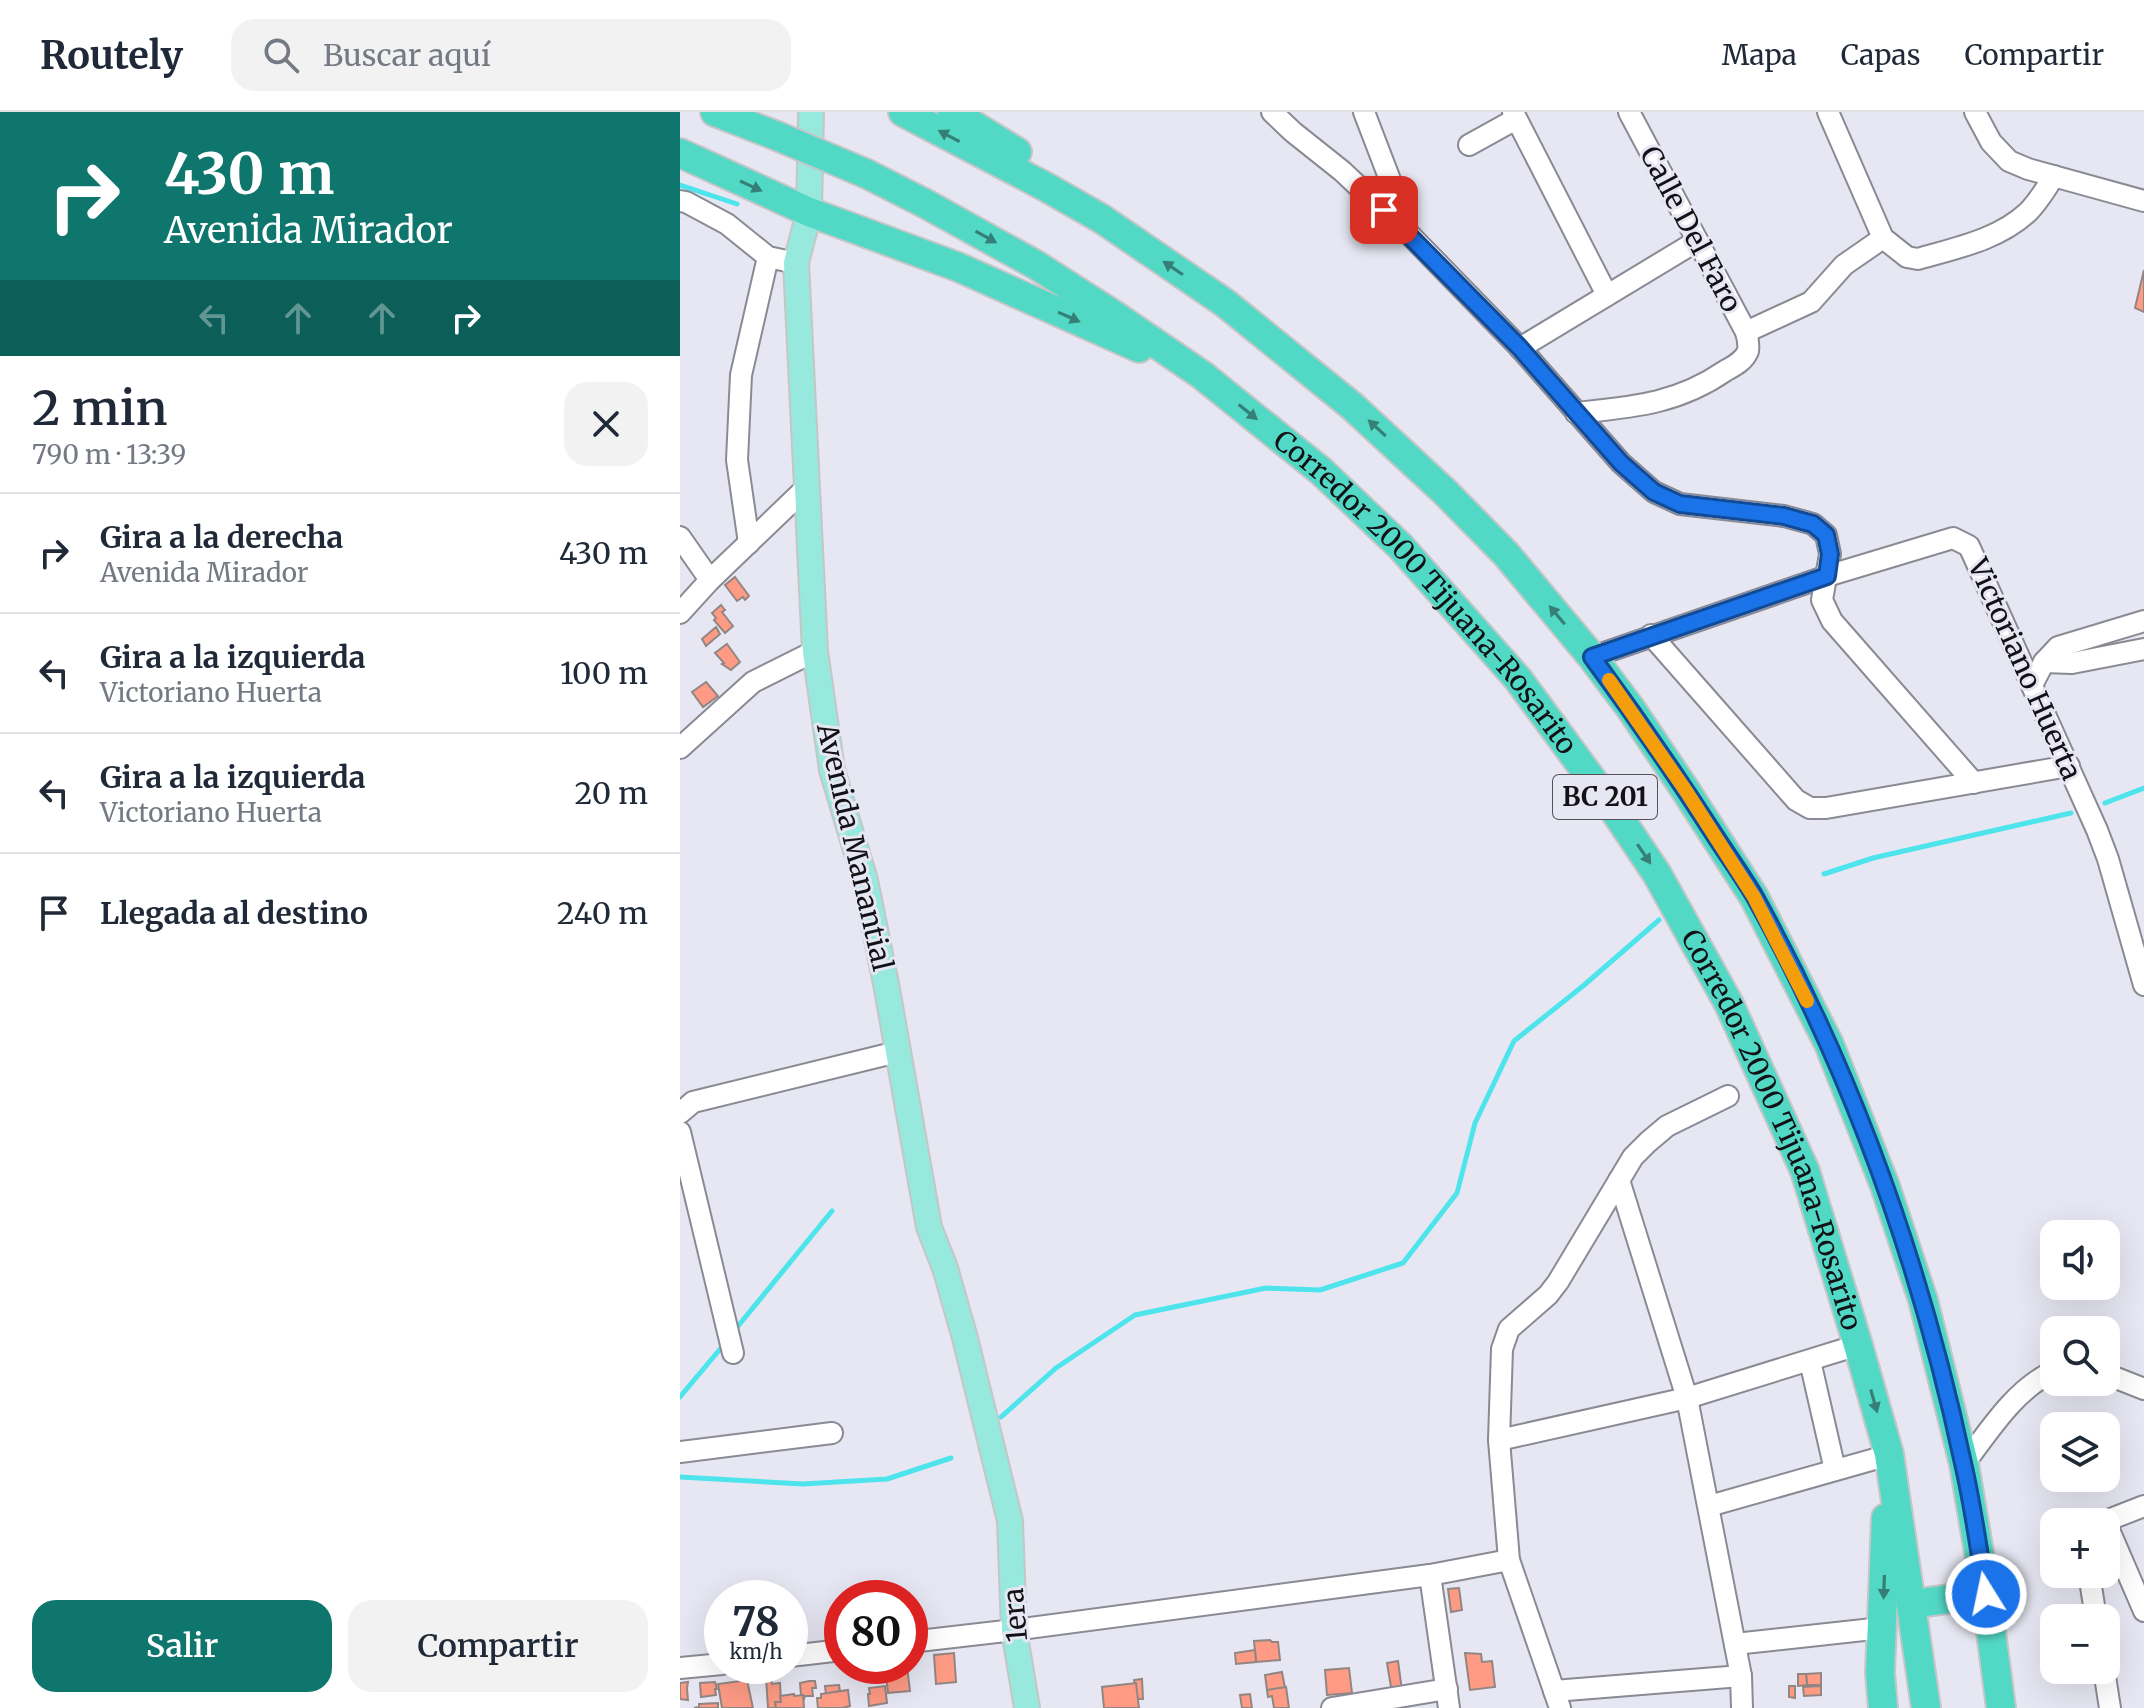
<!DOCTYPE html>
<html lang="es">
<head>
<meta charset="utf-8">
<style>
	body { margin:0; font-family:Merriweather,serif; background:#f2f2f3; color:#1f2937; height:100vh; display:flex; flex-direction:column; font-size:30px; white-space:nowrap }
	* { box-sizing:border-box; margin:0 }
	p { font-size:26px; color:#747a83 }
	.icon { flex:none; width:44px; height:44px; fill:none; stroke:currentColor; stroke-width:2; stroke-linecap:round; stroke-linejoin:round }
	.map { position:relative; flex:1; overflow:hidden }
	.sheet { display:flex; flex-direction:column; background:#fff; width:680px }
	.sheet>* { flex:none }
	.banner { background:#0f766e; color:#fff; overflow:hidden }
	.tools { position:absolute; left:1360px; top:1108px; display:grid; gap:16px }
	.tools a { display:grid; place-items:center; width:80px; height:80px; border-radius:16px; background:#fff; box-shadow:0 8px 32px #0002; font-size:40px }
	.speed { position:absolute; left:24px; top:1468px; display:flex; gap:16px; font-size:40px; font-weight:700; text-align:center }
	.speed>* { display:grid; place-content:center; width:104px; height:104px; border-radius:50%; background:#fff; box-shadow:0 8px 32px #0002; line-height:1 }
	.speed small { font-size:20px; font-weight:400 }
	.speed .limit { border:12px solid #d22; background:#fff; color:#111 }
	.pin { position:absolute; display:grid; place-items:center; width:68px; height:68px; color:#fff; margin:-34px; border-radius:16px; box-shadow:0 4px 12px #0006 }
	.me { position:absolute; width:88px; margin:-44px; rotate:350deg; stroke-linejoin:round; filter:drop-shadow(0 0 6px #0008) }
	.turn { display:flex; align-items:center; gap:28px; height:168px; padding:0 32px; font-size:36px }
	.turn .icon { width:104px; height:104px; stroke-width:2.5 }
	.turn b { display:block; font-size:56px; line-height:68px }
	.lanes { display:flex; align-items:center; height:76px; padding:0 32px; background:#0003; justify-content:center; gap:40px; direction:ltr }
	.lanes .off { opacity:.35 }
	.round { display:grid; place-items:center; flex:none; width:84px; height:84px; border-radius:24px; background:#f2f2f3 }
	.overview { display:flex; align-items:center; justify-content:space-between; height:136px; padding:0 32px }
	h1 { font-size:48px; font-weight:600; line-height:60px }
	.cta { display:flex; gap:16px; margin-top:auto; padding:16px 32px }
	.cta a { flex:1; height:92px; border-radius:24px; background:#0f766e; color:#fff; font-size:32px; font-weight:600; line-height:92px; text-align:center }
	.cta a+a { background:#f2f2f3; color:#1f2937 }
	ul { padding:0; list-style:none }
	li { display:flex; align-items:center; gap:24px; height:120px; padding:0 32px; border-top:2px solid #e0e1e3 }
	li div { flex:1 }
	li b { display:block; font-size:30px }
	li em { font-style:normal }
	header { display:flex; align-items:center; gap:48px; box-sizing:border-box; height:112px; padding:0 40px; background:#fff; border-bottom:2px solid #e0e1e3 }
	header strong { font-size:38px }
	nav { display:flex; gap:44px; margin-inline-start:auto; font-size:28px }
	.search { width:560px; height:72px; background:#f2f2f3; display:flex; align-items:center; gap:20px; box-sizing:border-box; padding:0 28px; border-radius:24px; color:#747a83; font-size:30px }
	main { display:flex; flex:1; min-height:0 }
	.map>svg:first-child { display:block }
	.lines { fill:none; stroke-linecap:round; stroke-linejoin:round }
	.stream { stroke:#4de4ec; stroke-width:5 }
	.building { fill:#ff9b85; stroke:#928683; stroke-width:2 }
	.minor-casing { stroke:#8a8a95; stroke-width:24 }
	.major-casing { stroke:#c6c6c7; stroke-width:28 }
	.highway-casing { stroke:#c6c6c7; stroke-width:32 }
	.minor { stroke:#fff; stroke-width:20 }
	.major { stroke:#97e8dd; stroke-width:24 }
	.highway { stroke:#52d9c6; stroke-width:28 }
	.highway-bridge-casing { stroke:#c6c6c7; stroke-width:32; stroke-linecap:butt }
	.highway-bridge { stroke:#52d9c6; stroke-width:28 }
	.oneway { fill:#357f77 }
	.route-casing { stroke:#114b97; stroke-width:20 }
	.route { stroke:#1a73e8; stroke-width:14 }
	.slow { stroke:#f59e0b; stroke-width:14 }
	.labels { text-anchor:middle; stroke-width:6; stroke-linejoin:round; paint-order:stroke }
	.shield { fill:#e7e7f3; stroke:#525258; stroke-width:2 }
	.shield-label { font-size:26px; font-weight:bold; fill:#121216 }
	.street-label { font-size:28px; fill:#121216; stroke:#e7e7f3 }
</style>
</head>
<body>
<header>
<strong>Routely</strong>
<div class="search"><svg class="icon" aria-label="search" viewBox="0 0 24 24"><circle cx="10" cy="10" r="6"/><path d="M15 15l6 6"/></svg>Buscar aquí</div>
<nav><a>Mapa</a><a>Capas</a><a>Compartir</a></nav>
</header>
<main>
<section class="sheet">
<div class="banner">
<div class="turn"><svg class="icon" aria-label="right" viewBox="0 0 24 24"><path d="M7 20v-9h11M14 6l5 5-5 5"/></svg><div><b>430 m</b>Avenida Mirador</div></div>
<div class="lanes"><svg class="icon off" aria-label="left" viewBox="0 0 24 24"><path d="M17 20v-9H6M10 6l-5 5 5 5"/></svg><svg class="icon off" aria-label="ahead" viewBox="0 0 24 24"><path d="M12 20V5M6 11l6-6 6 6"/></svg><svg class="icon off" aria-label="ahead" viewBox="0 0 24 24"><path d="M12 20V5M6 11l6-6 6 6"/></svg><svg class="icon" aria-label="right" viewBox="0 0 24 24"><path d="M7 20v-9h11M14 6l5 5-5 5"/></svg></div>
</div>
<div class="overview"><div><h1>2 min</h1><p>790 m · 13:39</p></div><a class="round"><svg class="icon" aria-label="close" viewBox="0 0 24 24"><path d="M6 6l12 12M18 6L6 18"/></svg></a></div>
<ul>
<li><svg class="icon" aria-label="right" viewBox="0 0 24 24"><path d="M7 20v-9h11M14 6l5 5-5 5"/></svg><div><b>Gira a la derecha</b><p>Avenida Mirador</p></div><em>430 m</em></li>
<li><svg class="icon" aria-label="left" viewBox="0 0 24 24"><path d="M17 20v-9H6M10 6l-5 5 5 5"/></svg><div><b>Gira a la izquierda</b><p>Victoriano Huerta</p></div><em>100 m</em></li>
<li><svg class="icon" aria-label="left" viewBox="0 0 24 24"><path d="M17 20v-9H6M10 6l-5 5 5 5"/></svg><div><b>Gira a la izquierda</b><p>Victoriano Huerta</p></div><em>20 m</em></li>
<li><svg class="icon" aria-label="arrive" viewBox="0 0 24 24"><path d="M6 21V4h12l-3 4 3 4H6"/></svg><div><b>Llegada al destino</b></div><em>240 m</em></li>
</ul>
<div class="cta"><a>Salir</a><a>Compartir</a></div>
</section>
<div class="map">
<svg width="1464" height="1596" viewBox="0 0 1464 1596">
	<rect width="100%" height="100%" fill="#e7e7f3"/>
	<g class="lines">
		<g class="stream">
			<polyline points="0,73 57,92"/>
			<polyline points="1425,691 1464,676"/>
			<polyline points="1144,762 1193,746 1391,701"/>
			<polyline points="54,1219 152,1099"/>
			<polyline points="0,1285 46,1230"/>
			<polyline points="321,1305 376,1256 455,1203 586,1176 640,1178 723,1151 777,1081 795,1011 834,929 903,874 979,808"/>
			<polyline points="0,1365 123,1372 207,1367 271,1346"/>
		</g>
	</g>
	<g class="building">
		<polygon points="1464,158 1464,200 1455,196"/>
		<polygon points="55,465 69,484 65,488 63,485 57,489 45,473"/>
		<polygon points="41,493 45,498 42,500 53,514 45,521 34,508 36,506 32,501"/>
		<polygon points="36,515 40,522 26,534 22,527"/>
		<polygon points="47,532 60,550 51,558 42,552 44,551 35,541"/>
		<polygon points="26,570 38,584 23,595 12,580"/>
		<polygon points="779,1476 782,1498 771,1500 768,1477"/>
		<polygon points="590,1528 592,1530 598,1530 600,1548 576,1550 574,1529"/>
		<polygon points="575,1538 576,1550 556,1552 555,1541"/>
		<polygon points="274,1541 276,1570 256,1572 254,1543"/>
		<polygon points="785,1541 801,1542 802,1550 812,1549 815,1575 790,1578"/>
		<polygon points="718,1549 723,1586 713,1587 707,1551"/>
		<polygon points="205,1554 227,1554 230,1579 208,1581"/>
		<polygon points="669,1556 672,1581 647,1583 645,1558"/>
		<polygon points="602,1560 605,1576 587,1578 585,1563"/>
		<polygon points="1141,1561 1141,1573 1127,1573 1126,1562"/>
		<polygon points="1118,1562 1126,1562 1127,1573 1118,1574"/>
		<polygon points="86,1565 91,1565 92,1572 100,1571 101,1590 95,1590 96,1596 88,1596"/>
		<polygon points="462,1567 463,1587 458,1587 454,1568"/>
		<polygon points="67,1568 73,1596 42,1596 38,1572"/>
		<polygon points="129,1569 135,1569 136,1576 132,1576 133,1584 125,1584 124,1587 123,1583 121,1583 120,1571"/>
		<polygon points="8,1570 7,1576 8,1588 0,1587 0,1571"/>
		<polygon points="35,1570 37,1577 35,1577 36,1583 21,1585 20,1571"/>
		<polygon points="456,1571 459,1596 424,1596 422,1575"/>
		<polygon points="159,1573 160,1579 146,1582 145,1574"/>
		<polygon points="205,1574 207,1591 189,1594 188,1582 190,1582 189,1576"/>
		<polygon points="1109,1574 1115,1574 1115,1586 1109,1585"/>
		<polygon points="1141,1574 1141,1583 1124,1584 1123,1575"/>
		<polygon points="606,1575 609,1596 594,1596 592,1584 588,1585 587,1578"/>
		<polygon points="168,1578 170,1594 163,1596 138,1596 137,1586 141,1586 141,1582"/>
		<polygon points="114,1582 114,1584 123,1583 124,1596 96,1596 95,1590 101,1590 100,1584"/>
		<polygon points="570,1582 572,1596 562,1596 560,1583"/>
		<polygon points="38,1591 38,1596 14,1596 19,1595 19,1592"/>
	</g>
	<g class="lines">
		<g class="minor-casing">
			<g id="minor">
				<polyline points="592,0 613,20 662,59 731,124 840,236 941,351 974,380 1000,392 1104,404 1133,412 1146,423 1150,442 1142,488 1152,509 1294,671"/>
				<polyline points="684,0 712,73 719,112"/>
				<polyline points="833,0 927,183"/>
				<path d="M1148,0L1203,126L1227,145L1238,147C1276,136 1318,128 1348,100C1358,90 1366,77 1374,64"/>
				<polyline points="1295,0 1311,30 1329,49 1348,57 1464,89"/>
				<polyline points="789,33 836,7"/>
				<polyline points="0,89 6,90 47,112 88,145 116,151"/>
				<polyline points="1066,220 1131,190 1164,153 1203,126"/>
				<polyline points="840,236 1017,129"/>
				<path d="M896,301C953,295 997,292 1045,259C1054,254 1064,249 1068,239C1069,233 1068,227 1066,220L949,0"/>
				<polyline points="0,425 30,468"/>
				<polyline points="69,431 57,348 61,263 88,145"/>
				<polyline points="0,501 30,468 126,376"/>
				<polyline points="971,523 1116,688 1130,696 1146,696 1389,654"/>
				<polyline points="912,545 1147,464 1273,426 1289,434 1417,718 1428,747 1464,873"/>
				<polyline points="1364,550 1392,551 1464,537"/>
				<polyline points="1352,573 1364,550 1378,535 1464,509"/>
				<polyline points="0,636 73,570 135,539"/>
				<polyline points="0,1001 13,990 217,940"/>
				<polyline points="0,1020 53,1241"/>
				<polyline points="939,1068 1007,1286 1061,1564 1062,1596"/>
				<polyline points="1130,1249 1155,1358"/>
				<polyline points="1426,1262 1464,1277"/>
				<polyline points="819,1328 1007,1286 1178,1233"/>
				<polyline points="0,1340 152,1321"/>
				<path d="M1284,1352C1309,1319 1335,1277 1374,1259"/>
				<polyline points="1029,1394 1209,1343"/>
				<polyline points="1423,1410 1464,1394"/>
				<polyline points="1426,1411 1464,1499"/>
				<polyline points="829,1448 819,1328 822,1237 829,1217 868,1183 878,1170 953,1045 968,1030 987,1014 1048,984"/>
				<polyline points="1409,1462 1416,1506"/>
				<polyline points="750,1463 769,1596"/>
				<polyline points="230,1530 334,1518 750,1463 829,1448 880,1596"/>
				<polyline points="1055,1532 1202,1516"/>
				<polyline points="110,1544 162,1538"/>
				<polyline points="0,1556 42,1552"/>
				<polyline points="1424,1558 1430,1596"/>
				<polyline points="874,1579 1061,1564"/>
				<polyline points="652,1596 767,1577"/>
			</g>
		</g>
		<g class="major-casing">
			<polyline id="major" points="131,0 129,100 116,151 135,539 152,658 185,768 207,877 249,1115 265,1156 285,1226 330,1409 334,1518 347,1596"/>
		</g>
		<g class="highway-casing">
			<g id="highway">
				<polyline points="35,0 97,24"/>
				<polyline points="223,0 366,75 422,107 545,191 672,294 765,380 826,442 912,545 951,597 1006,679 1074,785 1149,932 1205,1074 1243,1188 1284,1352 1306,1482 1321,1596"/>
				<polyline points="272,0 337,40"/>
				<polyline points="0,41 129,100 278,155 459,236"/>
				<path id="s1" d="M187,62L246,92L356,153L434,203L522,263L641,359L720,434L838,567L932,695L977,762L1049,892L1125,1059L1178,1233L1209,1342L1246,1596"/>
				<polyline points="1232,1492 1306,1482"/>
				<polyline points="1203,1596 1200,1561 1206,1406"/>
			</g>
		</g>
		<use href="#minor" class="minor"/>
		<use href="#major" class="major"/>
		<use href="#highway" class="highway"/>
		<g class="highway-bridge-casing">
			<polyline id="highway-bridge" points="97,24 187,62"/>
		</g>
		<use href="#highway-bridge" class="highway-bridge"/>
	</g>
	<defs><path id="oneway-solid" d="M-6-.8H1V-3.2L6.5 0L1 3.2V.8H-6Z" transform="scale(2)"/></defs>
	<g class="oneway">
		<use href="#oneway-solid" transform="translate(269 24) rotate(-152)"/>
		<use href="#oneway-solid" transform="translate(71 74) rotate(25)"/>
		<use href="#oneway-solid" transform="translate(306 125) rotate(29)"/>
		<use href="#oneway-solid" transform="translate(493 156) rotate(-146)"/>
		<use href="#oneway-solid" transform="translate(389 205) rotate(24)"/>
		<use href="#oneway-solid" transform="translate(568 300) rotate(39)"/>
		<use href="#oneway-solid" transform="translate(697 316) rotate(-137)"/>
		<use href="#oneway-solid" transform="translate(877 503) rotate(-130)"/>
		<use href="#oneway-solid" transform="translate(964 742) rotate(56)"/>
		<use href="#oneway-solid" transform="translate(1194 1289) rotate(74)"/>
		<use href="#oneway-solid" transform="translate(1204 1475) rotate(92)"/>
	</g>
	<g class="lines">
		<g class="route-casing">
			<path id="route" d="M704,98L840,236L941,351L974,380L1000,392L1104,404L1133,412L1146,423L1150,442L1147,464L912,545C954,602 994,660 1032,719C1046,741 1062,763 1075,785C1173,962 1241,1154 1283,1351C1293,1394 1299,1439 1306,1482"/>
		</g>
		<use href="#route" class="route"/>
		<polyline class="slow" points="929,568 1006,679 1074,785 1127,889"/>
	</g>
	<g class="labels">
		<rect class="shield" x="873" y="663" width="104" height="44" rx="6"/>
		<g class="shield-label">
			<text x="925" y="694">BC 201</text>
		</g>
		<g class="street-label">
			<text transform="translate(1011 117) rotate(62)" y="10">Calle Del Faro</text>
			<text dy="10" stroke="none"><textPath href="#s1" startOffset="704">Corredor 2000 Tijuana-Rosarito</textPath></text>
			<text transform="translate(1345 557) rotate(66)" y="10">Victoriano Huerta</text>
			<text transform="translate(175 735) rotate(77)" y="10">Avenida Manantial</text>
			<text dy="10" stroke="none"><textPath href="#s1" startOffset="1352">Corredor 2000 Tijuana-Rosarito</textPath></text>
			<text transform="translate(335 1503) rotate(-95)" y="10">1era</text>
		</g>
	</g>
</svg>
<div class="tools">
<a><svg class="icon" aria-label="sound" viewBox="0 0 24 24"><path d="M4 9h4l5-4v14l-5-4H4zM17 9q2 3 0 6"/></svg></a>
<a><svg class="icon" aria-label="search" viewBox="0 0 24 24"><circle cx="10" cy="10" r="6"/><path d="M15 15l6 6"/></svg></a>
<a><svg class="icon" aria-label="layers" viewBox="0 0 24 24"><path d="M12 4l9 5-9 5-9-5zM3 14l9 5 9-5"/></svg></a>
<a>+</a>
<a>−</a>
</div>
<div class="speed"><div>78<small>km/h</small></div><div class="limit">80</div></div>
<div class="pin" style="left:704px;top:98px;background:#d93025"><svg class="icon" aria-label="arrive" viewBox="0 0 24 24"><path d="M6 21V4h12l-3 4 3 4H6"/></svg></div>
<svg class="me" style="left:1306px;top:1482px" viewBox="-20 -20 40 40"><circle r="17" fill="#1a73e8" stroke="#fff" stroke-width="3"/><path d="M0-11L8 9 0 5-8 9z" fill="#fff"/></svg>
</div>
</main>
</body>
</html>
